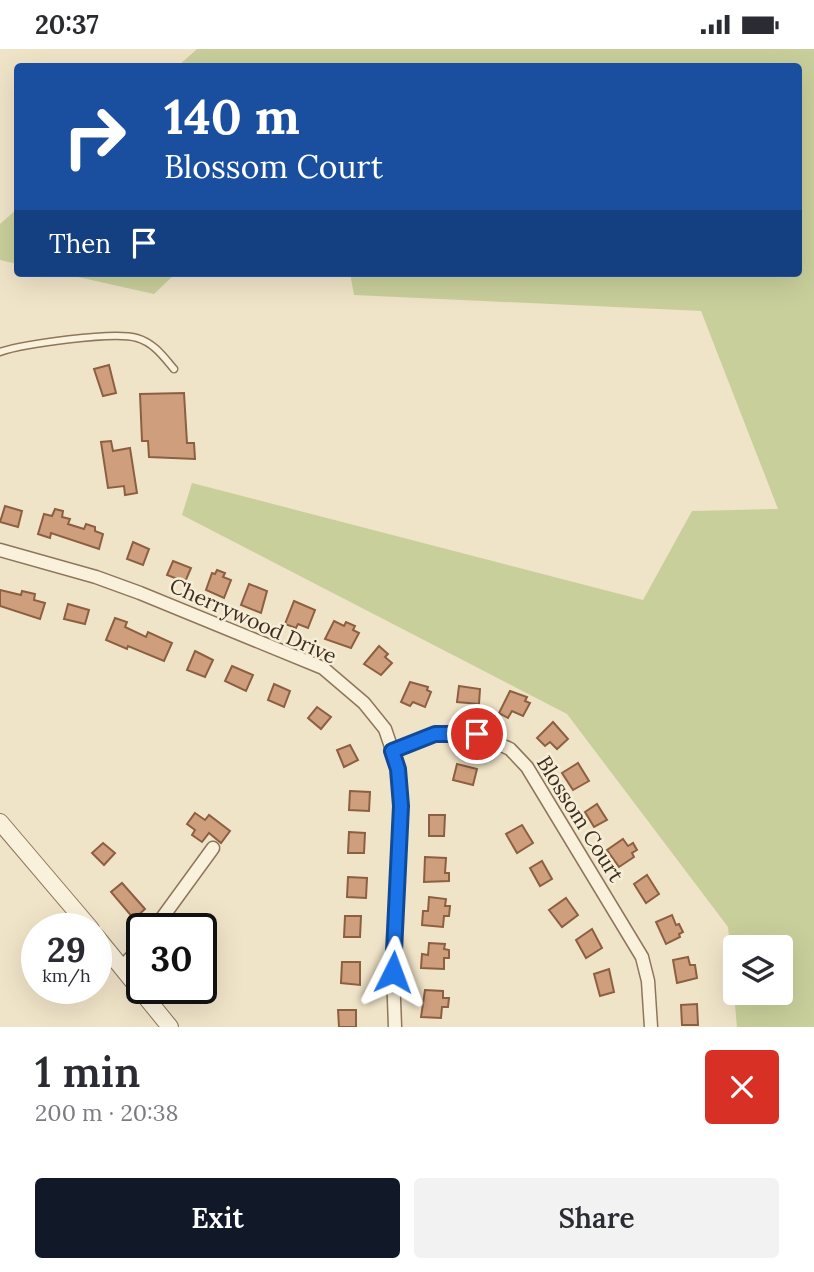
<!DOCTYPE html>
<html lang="en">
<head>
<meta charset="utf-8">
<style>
	body { margin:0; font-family:Lora,serif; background:#f2f2f3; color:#2b2b33; height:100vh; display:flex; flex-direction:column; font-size:26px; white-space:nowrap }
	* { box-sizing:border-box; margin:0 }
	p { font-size:23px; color:#7c7c81 }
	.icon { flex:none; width:38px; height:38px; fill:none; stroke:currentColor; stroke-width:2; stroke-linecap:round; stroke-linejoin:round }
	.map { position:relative; height:978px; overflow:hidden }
	.panel { display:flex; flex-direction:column; background:#fff; flex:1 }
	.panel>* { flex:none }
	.guide { position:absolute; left:14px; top:14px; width:788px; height:214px; border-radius:7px; box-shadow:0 7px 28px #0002; background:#1a4fa0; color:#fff; overflow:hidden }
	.tools { position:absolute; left:723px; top:886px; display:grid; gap:14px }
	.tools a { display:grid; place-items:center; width:70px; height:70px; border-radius:7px; background:#fff; box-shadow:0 7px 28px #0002; font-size:35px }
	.speed { position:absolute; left:21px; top:864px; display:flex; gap:14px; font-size:35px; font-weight:700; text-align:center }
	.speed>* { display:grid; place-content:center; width:91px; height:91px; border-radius:50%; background:#fff; box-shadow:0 7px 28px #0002; line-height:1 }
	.speed small { font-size:18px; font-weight:400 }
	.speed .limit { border:4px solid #111; border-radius:10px; background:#fff; color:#111 }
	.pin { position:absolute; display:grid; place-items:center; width:60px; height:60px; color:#fff; margin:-30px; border:4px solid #fff; border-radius:50%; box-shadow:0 2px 7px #0007 }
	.me { position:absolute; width:77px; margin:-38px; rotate:3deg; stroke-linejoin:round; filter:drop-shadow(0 0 5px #0008) }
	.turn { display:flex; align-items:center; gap:24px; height:147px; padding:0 35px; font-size:32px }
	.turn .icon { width:91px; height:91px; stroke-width:2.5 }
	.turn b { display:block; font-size:49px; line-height:60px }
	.then { display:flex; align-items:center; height:66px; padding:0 35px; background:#0003; gap:14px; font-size:26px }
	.round { display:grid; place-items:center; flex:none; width:74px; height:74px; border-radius:7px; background:#f2f2f3 }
	.headline { display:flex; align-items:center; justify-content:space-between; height:119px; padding:0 35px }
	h1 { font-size:42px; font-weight:600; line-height:52px }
	.button { display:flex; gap:14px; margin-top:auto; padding:14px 35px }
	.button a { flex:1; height:80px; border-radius:7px; background:#111827; color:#fff; font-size:28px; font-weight:600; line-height:80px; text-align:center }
	.button a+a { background:#f2f2f3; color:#2b2b33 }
	.status { display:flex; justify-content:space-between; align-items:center; height:49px; padding:0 35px; background:#fff; direction:ltr }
	.status svg { height:19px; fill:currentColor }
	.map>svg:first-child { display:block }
	.green { fill:#c9cf9b; fill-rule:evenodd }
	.building { fill:#cf9f7d; stroke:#8d5f41; stroke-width:2 }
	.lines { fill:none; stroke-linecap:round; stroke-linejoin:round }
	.service-casing { stroke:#8d765c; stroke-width:9 }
	.minor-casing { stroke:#8d765c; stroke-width:15 }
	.tertiary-casing { stroke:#8d765c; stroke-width:18 }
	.service { stroke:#faf1dc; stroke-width:6 }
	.minor { stroke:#faf1dc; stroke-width:12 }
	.tertiary { stroke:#faf1dc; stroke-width:16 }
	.route-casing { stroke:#114b97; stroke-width:18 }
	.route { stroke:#1a73e8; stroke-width:12 }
	.labels { text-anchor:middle; stroke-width:5; stroke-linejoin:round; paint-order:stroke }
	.street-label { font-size:21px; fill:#3d2e20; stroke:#f7eed8 }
</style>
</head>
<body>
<div class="status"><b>20:37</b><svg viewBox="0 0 49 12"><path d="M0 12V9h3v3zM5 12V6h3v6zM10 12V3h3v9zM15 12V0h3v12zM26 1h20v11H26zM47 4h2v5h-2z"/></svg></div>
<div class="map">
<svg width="814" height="978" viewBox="0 0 814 978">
	<rect width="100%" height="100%" fill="#f0e4c8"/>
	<g class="green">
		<path d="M197,0H814V978H737L728,878L567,665L182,466L192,434L643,551L692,462L778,460L701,262L354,246L350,224H798V18L178,17ZM735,898H780V943H735Z"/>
		<polygon points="17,160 17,215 0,211 0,175"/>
		<polygon points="60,224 176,224 154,245"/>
	</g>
	<g class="building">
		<polygon points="109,316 116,344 103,347 94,320"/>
		<polygon points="184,344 187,394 194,394 195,410 149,408 148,392 142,392 140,345"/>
		<polygon points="111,392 113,402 130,399 137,444 125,446 124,437 108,439 101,393"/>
		<polygon points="5,457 22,462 18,478 0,473"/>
		<polygon points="55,460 63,462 62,468 70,470 68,475 84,480 86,475 95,478 95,482 103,485 99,500 51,484 50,489 38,485 44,465 52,467"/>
		<polygon points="133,493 149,500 143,516 127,510"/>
		<polygon points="173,512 191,519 185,533 167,526"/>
		<polygon points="217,521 225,524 223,528 231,531 224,549 206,541 212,524 215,525"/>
		<polygon points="249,535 267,542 261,564 241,556"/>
		<polygon points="0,541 21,546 22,542 35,545 34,551 45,554 40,570 0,557"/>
		<polygon points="294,552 315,561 308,579 298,575 296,579 285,575"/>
		<polygon points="68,555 89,561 85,575 64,570"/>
		<polygon points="115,569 127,573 125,578 146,588 148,583 172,594 164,612 128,597 127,600 106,591"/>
		<polygon points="334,572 344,577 346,573 355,577 353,581 359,584 351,599 325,590"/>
		<polygon points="379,597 388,605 385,608 392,614 381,626 364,615"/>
		<polygon points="195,602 213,611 205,628 187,621"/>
		<polygon points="232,617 253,626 246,642 225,632"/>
		<polygon points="410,633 428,638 427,641 431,643 425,658 413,653 410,657 401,653"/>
		<polygon points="274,635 290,642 284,658 268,651"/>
		<polygon points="459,637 480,640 479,655 457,653"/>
		<polygon points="510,642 527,648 525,652 530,654 523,667 512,662 508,669 499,664"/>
		<polygon points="317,658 331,668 321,680 308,669"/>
		<polygon points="553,673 568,690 557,700 550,693 545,697 537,689"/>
		<polygon points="350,696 358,711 344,718 337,701"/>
		<polygon points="578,714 589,732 573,741 562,724"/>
		<polygon points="457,715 477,720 473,736 453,731"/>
		<polygon points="350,742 370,743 369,762 349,761"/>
		<polygon points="597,755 607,771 594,778 585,763"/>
		<polygon points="195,764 205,771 209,766 230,782 221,794 209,784 202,793 192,786 195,781 187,775"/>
		<polygon points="429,766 445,766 444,787 429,787"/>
		<polygon points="522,776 533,794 517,804 506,785"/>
		<polygon points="349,783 365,784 364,804 348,804"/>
		<polygon points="623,790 628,797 633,794 637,801 632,804 634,808 619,818 607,801"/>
		<polygon points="103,794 115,804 104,816 92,804"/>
		<polygon points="425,808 446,809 445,824 449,824 449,832 424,833"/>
		<polygon points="542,812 552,830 540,837 530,819"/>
		<polygon points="647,826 659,845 646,854 634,835"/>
		<polygon points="348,828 367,829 366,849 347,848"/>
		<polygon points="122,834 145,860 134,870 111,843"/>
		<polygon points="429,848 446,850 445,857 450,857 449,867 444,867 443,878 422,876 423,862 428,862"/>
		<polygon points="566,849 578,866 562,878 549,861"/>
		<polygon points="672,866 676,876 679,875 683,883 679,885 680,888 666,895 656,873"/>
		<polygon points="345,867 361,867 360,888 344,888"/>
		<polygon points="592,880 602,899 586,909 576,891"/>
		<polygon points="429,894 445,895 444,900 449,901 449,909 444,909 444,920 421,919 422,905 428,906"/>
		<polygon points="688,908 690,916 695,916 697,929 677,934 673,911"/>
		<polygon points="342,913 360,913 360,936 341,934"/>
		<polygon points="609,920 614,943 600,947 594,925"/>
		<polygon points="425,941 443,942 443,949 449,949 448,958 442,958 441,969 421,968"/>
		<polygon points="697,955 698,976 682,976 681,956"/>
		<polygon points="338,961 356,961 356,978 339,978"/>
	</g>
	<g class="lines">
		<g class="service-casing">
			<path id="service" d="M0,303C23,295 114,282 137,289C154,294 163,307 174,320"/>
		</g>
		<g class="minor-casing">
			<g id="minor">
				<polyline points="0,501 96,528 140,544 323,619 364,654 385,680 399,721 401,757 393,923 395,978"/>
				<polyline points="392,702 435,685 477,685 510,700 527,718 642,908 648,932 651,978"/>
				<polyline points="154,880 213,799"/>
				<polyline points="121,919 142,897"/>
			</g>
		</g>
		<g class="tertiary-casing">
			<g id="tertiary">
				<polyline points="0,773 91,880"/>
				<polyline points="96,887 170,978"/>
			</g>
		</g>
		<use href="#service" class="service"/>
		<use href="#minor" class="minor"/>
		<use href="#tertiary" class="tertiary"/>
	</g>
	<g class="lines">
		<g class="route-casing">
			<polyline id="route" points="393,923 401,757 398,720 392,702 435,685 477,685"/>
		</g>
		<use href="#route" class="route"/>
	</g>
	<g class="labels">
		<g class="street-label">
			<text transform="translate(253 572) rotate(24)" y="7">Cherrywood Drive</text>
			<text transform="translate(580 770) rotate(58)" y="7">Blossom Court</text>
		</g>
	</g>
</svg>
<div class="tools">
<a><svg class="icon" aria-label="layers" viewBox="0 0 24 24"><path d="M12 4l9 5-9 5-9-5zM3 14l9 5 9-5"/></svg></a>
</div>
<div class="speed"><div>29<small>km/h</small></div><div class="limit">30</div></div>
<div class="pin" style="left:477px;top:685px;background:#d93025"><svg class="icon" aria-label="arrive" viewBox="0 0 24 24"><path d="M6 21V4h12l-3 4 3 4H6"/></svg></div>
<svg class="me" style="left:393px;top:923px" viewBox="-20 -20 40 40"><path d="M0-17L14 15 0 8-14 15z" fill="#1a73e8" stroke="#fff" stroke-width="4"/></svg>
<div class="guide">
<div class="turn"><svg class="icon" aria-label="right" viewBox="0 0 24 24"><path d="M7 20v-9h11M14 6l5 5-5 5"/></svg><div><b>140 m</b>Blossom Court</div></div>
<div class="then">Then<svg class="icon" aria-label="arrive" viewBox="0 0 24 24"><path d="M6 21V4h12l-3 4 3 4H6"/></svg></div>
</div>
</div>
<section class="panel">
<div class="headline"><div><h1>1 min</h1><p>200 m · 20:38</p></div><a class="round" style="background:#d93025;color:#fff"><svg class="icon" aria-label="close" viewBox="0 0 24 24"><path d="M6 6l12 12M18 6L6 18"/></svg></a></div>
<div class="button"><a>Exit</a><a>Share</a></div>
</section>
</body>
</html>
